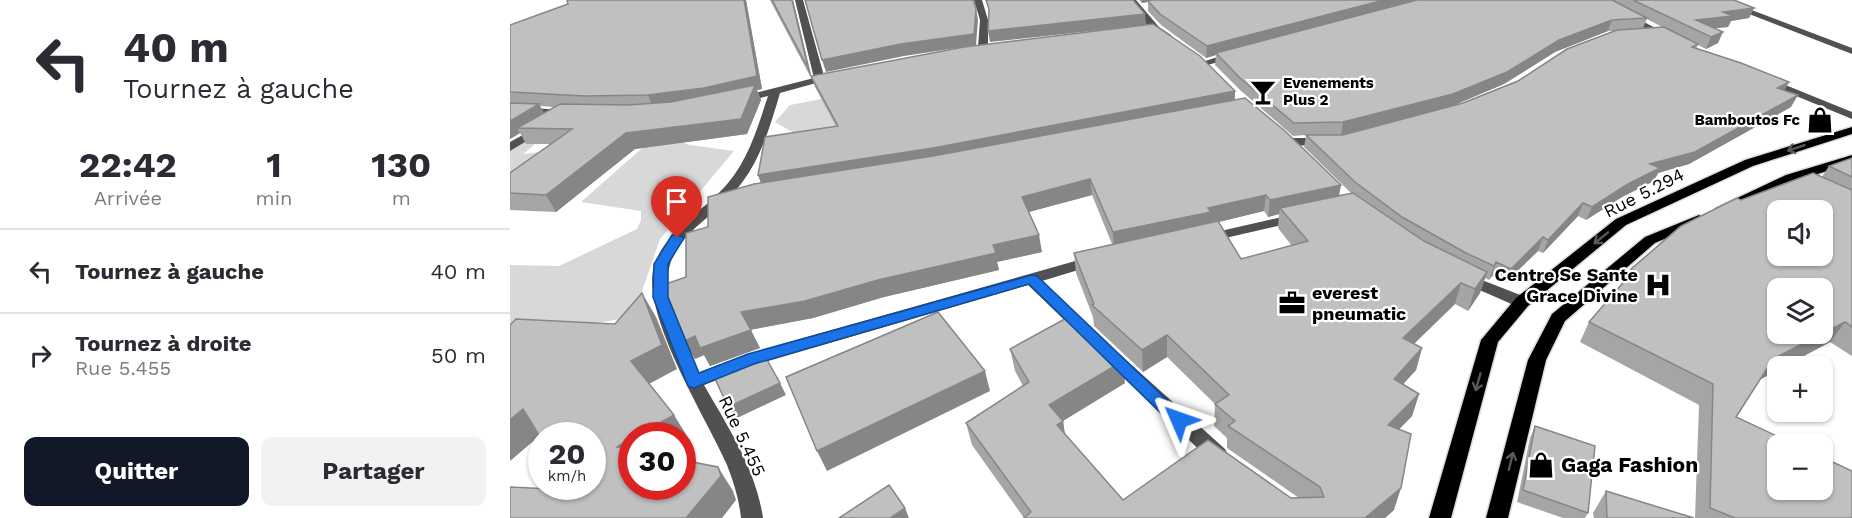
<!DOCTYPE html>
<html lang="fr">
<head>
<meta charset="utf-8">
<style>
	body { margin:0; font-family:"Work Sans",sans-serif; background:#f2f2f3; color:#2b2b33; height:100vh; display:flex; flex-direction:column; font-size:22px; white-space:nowrap }
	* { box-sizing:border-box; margin:0 }
	p { font-size:20px; color:#7c7c81 }
	.icon { flex:none; width:33px; height:33px; fill:none; stroke:currentColor; stroke-width:2; stroke-linecap:round; stroke-linejoin:round }
	.map { position:relative; flex:1; overflow:hidden }
	.panel { display:flex; flex-direction:column; background:#fff; width:510px }
	.panel>* { flex:none }
	.hud { background:#fff; color:#2b2b33; overflow:hidden }
	.fabs { position:absolute; left:1257px; top:200px; display:grid; gap:12px }
	.fabs a { display:grid; place-items:center; width:66px; height:66px; border-radius:12px; background:#fff; box-shadow:0 2px 4px #0004; font-size:30px }
	.speed { position:absolute; left:18px; top:422px; display:flex; gap:12px; font-size:30px; font-weight:700; text-align:center }
	.speed>* { display:grid; place-content:center; width:78px; height:78px; border-radius:50%; background:#fff; box-shadow:0 2px 4px #0004; line-height:1 }
	.speed small { font-size:15px; font-weight:400 }
	.speed .limit { border:9px solid #d22; background:#fff; color:#111 }
	.pin { position:absolute; display:grid; place-items:center; width:51px; height:51px; color:#fff; margin:-62px -26px; border-radius:50% 50% 50% 0; rotate:-45deg; box-shadow:0 0 6px #0007 }
	.pin .icon { rotate:45deg }
	.me { position:absolute; width:66px; margin:-33px; rotate:313deg; stroke-linejoin:round; filter:drop-shadow(0 0 4px #0008) }
	.turn { display:flex; align-items:center; gap:21px; height:126px; padding:0 24px; font-size:27px }
	.turn .icon { width:78px; height:78px; stroke-width:2.5 }
	.turn b { display:block; font-size:42px; line-height:51px }
	.eta { display:flex; justify-content:space-evenly; align-items:center; height:102px; text-align:center }
	.eta b { font-size:36px; font-weight:700; line-height:42px }
	.primary-button { display:flex; gap:12px; margin-top:auto; padding:12px 24px }
	.primary-button a { flex:1; height:69px; border-radius:12px; background:#111827; color:#fff; font-size:24px; font-weight:700; line-height:69px; text-align:center }
	.primary-button a+a { background:#f2f2f3; color:#2b2b33 }
	ul { padding:0; list-style:none }
	li { display:flex; align-items:center; gap:18px; height:84px; padding:0 24px; border-top:2px solid #e1e1e2 }
	li div { flex:1 }
	li b { display:block; font-size:22px }
	li em { font-style:normal }
	main { display:flex; flex:1; min-height:0 }
	.map>svg:first-child { display:block }
	.green { fill:#d8d8d8 }
	.lines { fill:none; stroke-linecap:round; stroke-linejoin:round }
	.major-casing { stroke:#dbdbdb; stroke-width:3 }
	.minor { fill:#515151; fill-rule:evenodd }
	.major { fill:#000; fill-rule:evenodd }
	.wall { fill:#a5a5a5; fill-rule:evenodd }
	.shaded-wall { fill:#868686 }
	.building { fill:#c0c0c0; stroke:#868686; stroke-width:1.5; fill-rule:evenodd }
	.oneway { stroke:#595959 }
	.route { fill:#1a73e8; stroke:#114b97; stroke-width:1.5 }
	.labels { text-anchor:middle; stroke-width:4.5; stroke-linejoin:round; paint-order:stroke }
	.far-poi-label { font-size:15px; font-weight:bold; fill:#000; stroke:#fff; text-anchor:start }
	.street-label { font-size:18px; fill:#000; stroke:#fff }
	.poi-label { font-size:18px; font-weight:bold; fill:#000; stroke:#fff; text-anchor:end }
	.near-poi-label { font-size:21px; font-weight:bold; fill:#000; stroke:#fff; text-anchor:start }
</style>
</head>
<body>
<main>
<section class="panel">
<div class="hud">
<div class="turn"><svg class="icon" aria-label="left" viewBox="0 0 24 24"><path d="M17 20v-9H6M10 6l-5 5 5 5"/></svg><div><b>40 m</b>Tournez à gauche</div></div>
</div>
<div class="eta">
<div><b>22:42</b><p>Arrivée</p></div>
<div><b>1</b><p>min</p></div>
<div><b>130</b><p>m</p></div>
</div>
<ul>
<li><svg class="icon" aria-label="left" viewBox="0 0 24 24"><path d="M17 20v-9H6M10 6l-5 5 5 5"/></svg><div><b>Tournez à gauche</b></div><em>40 m</em></li>
<li><svg class="icon" aria-label="right" viewBox="0 0 24 24"><path d="M7 20v-9h11M14 6l5 5-5 5"/></svg><div><b>Tournez à droite</b><p>Rue 5.455</p></div><em>50 m</em></li>
</ul>
<div class="primary-button"><a>Quitter</a><a>Partager</a></div>
</section>
<div class="map">
<svg width="1342" height="518" viewBox="0 0 1342 518">
	<rect width="100%" height="100%" fill="#fff"/>
	<g class="green">
		<polygon points="354,91 406,112 289,136 265,122 280,105"/>
		<polygon points="37,134 13,154 55,149 0,191 0,144"/>
		<polygon points="147,135 180,145 224,151 150,239 123,317 19,334 0,351 0,265 49,266 127,229 131,220 131,211 71,202"/>
	</g>
	<g class="lines">
		<g class="major-casing">
			<g id="major">
				<polygon points="1342,127 1342,134 1243,166 1116,225 1018,306 988,342 941,518 919,518 971,340 1006,298 1106,219 1235,160"/>
				<polygon points="1342,155 1342,163 1286,181 1218,211 1213,212 1206,208 1276,175"/>
				<polygon points="1189,215 1196,219 1194,222 1145,243 1055,321 1036,360 998,518 976,518 1018,360 1042,314 1135,237"/>
			</g>
		</g>
		<g class="minor">
			<path d="M285,0H293L314,76L323,74L328,77L270,93C260,127 250,162 227,189C213,206 195,218 180,233C148,265 156,293 171,330C177,345 182,359 188,373L238,354L583,256L591,261L588,264L532,281L583,330L581,334H569L518,285L244,365L194,385C218,427 246,469 253,518H231C229,499 224,483 217,465C198,420 127,310 145,263C159,227 195,211 218,183C239,158 248,126 258,96L230,103L226,102V98L304,78Z"/>
			<polygon points="464,0 472,0 478,20 478,47 473,50 468,47 470,20"/>
			<path d="M618,0H626L649,27L661,35V39C644,40 628,13 618,0Z"/>
			<polygon points="1083,0 1093,0 1162,37 1154,39"/>
			<polygon points="1203,0 1215,0 1342,48 1342,54"/>
			<polygon points="723,52 726,53 726,57 694,66 689,63"/>
			<polygon points="1256,77 1342,112 1342,119 1252,82 1252,78"/>
			<polygon points="0,107 57,110 63,113 57,116 0,113"/>
			<polygon points="31,125 35,126 35,130 0,151 0,142"/>
			<polygon points="779,138 815,138 821,142 815,146 775,145 775,139"/>
			<polygon points="789,213 794,214 796,217 794,220 698,242 691,238 693,235"/>
			<polygon points="954,273 1018,298 1020,302 1018,306 1006,306 949,281 946,278"/>
			<polygon points="600,349 606,351 715,449 718,455 715,461 708,463 701,461 594,359 591,355 594,351"/>
		</g>
		<use href="#major" class="major"/>
	</g>
	<g class="wall">
		<path d="M58,0H236L252,89L247,90L251,100L237,134L125,149L46,212L0,210V173L41,144H16L10,133L0,139V25L58,4ZM30,106L44,107L34,113Z"/>
		<polygon points="260,0 283,0 301,75 300,76"/>
		<path d="M629,0H1224L1244,8L1239,18L1221,21L1218,27L1205,28L1208,43L1196,49L1188,45L1186,49L1279,82L1274,90L1281,107L1179,164L1148,173L1144,181L1112,197L1076,220L1068,216L1033,253L1028,251L996,282L982,276L979,280L975,278L970,293L958,311L945,304L904,344L912,348L906,370L893,384L909,394L902,416L889,429L884,510L875,518H514L462,445L456,423L513,386L505,371L500,349L615,383L553,421L555,434L613,500L789,498L717,448V438L704,426L705,404L657,357L633,372L584,326L583,317L566,273L564,253L602,244L582,195L519,212L532,252L487,262L489,270L374,297L303,318L240,330L250,348L200,366L194,355L185,359L175,341L176,277L198,227L251,183L248,175L326,126L305,87L301,76L725,91V100L829,195L841,193L794,147L796,135L783,136L730,90L705,65L706,55L696,58L651,25L638,11V2L632,3ZM1137,19L1152,27L1133,28ZM1098,31H1106L1008,81L953,103L941,106L994,84L1045,52ZM926,110L833,135H831ZM754,211L758,217L769,214L768,228L782,246L731,259L709,222Z"/>
		<polygon points="1342,158 1342,356 1320,342 1251,379 1226,417 1342,518 1185,518 1189,405 1070,342 1079,322 1115,280 1121,269 1231,200 1312,177 1319,166"/>
		<polygon points="1025,426 1078,513 1075,518 1053,518 1007,502 1020,438"/>
		<polygon points="1096,491 1184,518 1084,518 1083,513"/>
	</g>
	<g class="shaded-wall">
		<polygon points="234,0 236,0 252,89 247,90 251,100 237,134 125,149 46,212 36,195 144,109 138,95"/>
		<polygon points="282,0 283,0 301,75 300,76 296,64"/>
		<polygon points="632,0 649,0 632,3"/>
		<polygon points="874,0 912,0 706,53 706,55 696,58 697,46"/>
		<polygon points="1244,8 1239,18 1221,21 1218,27 1186,30 1186,20 1213,12"/>
		<polygon points="466,9 468,20 466,45 394,56 316,72 312,60 391,44"/>
		<polygon points="635,14 636,25 480,42 478,31"/>
		<polygon points="1102,20 1098,31 1045,52 994,84 940,107 831,135 833,122"/>
		<polygon points="1213,32 1208,43 1196,49 1201,37"/>
		<polygon points="1279,82 1273,93 1267,88"/>
		<polygon points="725,91 724,103 253,188 248,175"/>
		<polygon points="1288,95 1281,107 1179,164 1148,173 1144,181 1112,197 1076,220 1082,207 1118,184 1140,164"/>
		<polygon points="29,104 37,118 7,128 10,133 0,139 0,121"/>
		<polygon points="580,179 582,195 515,213 512,197"/>
		<polygon points="831,185 828,202 770,208 769,214 758,217 760,200"/>
		<polygon points="756,195 754,211 700,224 604,249 603,232 698,208"/>
		<polygon points="1073,203 1068,216 1033,253 1038,240"/>
		<polygon points="529,235 532,252 487,262 489,270 374,297 303,318 239,330 231,312 483,245"/>
		<polygon points="1033,237 1028,251 996,282 1001,269"/>
		<polygon points="986,262 982,276 979,280 984,266"/>
		<polygon points="977,272 970,293 958,311 965,289"/>
		<polygon points="951,283 945,304 887,360 893,338"/>
		<polygon points="132,293 146,317 167,369 137,385 121,361"/>
		<polygon points="1335,322 1320,342 1275,366 1268,366 1268,370 1249,380 1263,359"/>
		<polygon points="241,330 250,348 200,366 194,355 185,359 175,341 185,336"/>
		<polygon points="657,335 657,357 633,372 632,350"/>
		<polygon points="912,348 906,370 878,401 884,379"/>
		<polygon points="613,361 615,383 543,427 539,405"/>
		<polygon points="475,371 480,391 317,471 307,451"/>
		<polygon points="270,383 276,395 225,419 218,407"/>
		<polygon points="909,394 902,416 872,447 878,425"/>
		<polygon points="13,409 33,433 0,461 0,420"/>
		<polygon points="164,415 179,439 172,443 172,435 128,435"/>
		<polygon points="553,421 556,443 547,425"/>
		<polygon points="122,438 122,466 107,447"/>
		<polygon points="208,467 223,491 226,500 212,518 176,518"/>
		<polygon points="891,488 884,510 875,518 855,518"/>
		<polygon points="395,508 399,518 380,518"/>
	</g>
	<g class="building">
		<polygon points="57,0 234,0 247,76 194,88 138,95 75,96 0,92 0,25 58,4"/>
		<polygon points="262,0 282,0 297,63 296,64"/>
		<polygon points="295,0 463,0 466,9 464,34 391,44 312,60"/>
		<polygon points="476,0 623,0 635,14 478,31 479,9"/>
		<polygon points="642,0 874,0 697,46 650,14 638,1"/>
		<polygon points="907,0 1102,0 1137,18 1102,20 1049,40 997,72 943,94 833,122 784,123 730,78 706,53"/>
		<polygon points="1123,0 1224,0 1244,8 1213,12 1223,16 1186,20 1213,32 1201,37"/>
		<polygon points="643,24 690,56 725,91 423,148 248,175 255,137 328,126 301,76 454,47"/>
		<polygon points="1154,27 1188,44 1182,47 1231,63 1279,82 1267,88 1288,95 1185,152 1140,164 1150,168 1118,184 1082,207 1073,203 1038,240 1033,237 1001,269 986,262 984,266 956,253 892,217 845,182 796,135 833,135 953,103 1008,81 1057,49 1107,30"/>
		<polygon points="245,85 231,119 116,133 36,195 0,193 0,173 62,129 7,128 50,104 118,105 161,102"/>
		<polygon points="735,98 775,131 831,185 760,200 756,195 698,208 701,212 603,232 580,179 512,197 529,235 483,245 486,253 368,280 295,301 231,312 241,330 190,348 185,336 175,341 153,285 176,277 176,233 198,227 198,197 244,184 423,156"/>
		<polygon points="0,103 29,104 0,121"/>
		<polygon points="1342,158 1342,177 1319,166"/>
		<path d="M1303,173L1342,190V327L1335,322L1263,359L1226,417L1284,444H1268V489H1312V457L1342,471V518H1225L1200,508L1203,384L1079,322L1124,270L1121,269L1171,226L1227,198L1231,200ZM1268,210H1312V255H1268ZM1268,288H1312V333H1268Z"/>
		<polygon points="843,193 914,241 977,272 965,289 951,283 893,338 912,348 884,379 909,394 878,425 901,434 891,488 855,518 514,518 521,512 456,423 519,382 500,349 564,314 613,361 539,405 553,421 547,425 613,500 698,440 781,498 814,497 810,487 718,426 725,421 705,404 719,395 657,335 632,350 582,305 584,304 564,253 708,221 731,259 798,241 770,208"/>
		<polygon points="132,293 152,345 121,361 164,415 128,435 122,435 122,438 107,447 122,450 122,486 172,486 172,460 208,467 211,476 176,518 0,518 0,487 61,490 58,486 82,486 82,435 32,435 32,440 13,409 0,420 0,325 6,319 105,324"/>
		<polygon points="428,312 475,371 307,451 276,377"/>
		<polygon points="252,351 270,383 218,407 201,370"/>
		<polygon points="1025,426 1085,446 1078,513 1013,490"/>
		<polygon points="379,485 395,508 380,518 329,518"/>
		<polygon points="1096,491 1184,518 1097,518"/>
	</g>
	<defs><path id="oneway-shaft" d="M-6 0H5M1.5-3L5.5 0L1.5 3" fill="none" stroke-width="1.6" stroke-linecap="round" stroke-linejoin="round" transform="scale(1.5)"/></defs>
	<g class="oneway">
		<use href="#oneway-shaft" transform="translate(1286 148) rotate(162)"/>
		<use href="#oneway-shaft" transform="translate(1091 238) rotate(141)"/>
		<use href="#oneway-shaft" transform="translate(968 382) rotate(106)"/>
		<use href="#oneway-shaft" transform="translate(1001 461) rotate(-76)"/>
	</g>
	<polygon class="route" points="167,234 174,238 158,264 158,297 189,373 238,354 522,275 527,276 678,420 675,425 669,427 663,425 519,284 244,364 184,388 178,386 143,297 144,264 162,235"/>
	<defs>
		<g id="bar-bare" transform="scale(2.07)"><path d="M-6-5H6L.8 .8V4.5H3.5V6h-7V4.5H-.8V.8Z" fill="#000" stroke="#fff" stroke-width="2.5" paint-order="stroke"/></g>
		<g id="shop-bare" transform="scale(2.07)"><path d="M-5-2.5h2.3a2.7 3.5 0 0 1 5.4 0H5L5.5 6h-11ZM-1.5-2.5h3a1.5 2.3 0 0 0-3 0Z" fill="#000" stroke="#fff" stroke-width="2.5" paint-order="stroke"/></g>
		<g id="hospital-bare" transform="scale(2.07)"><path d="M-5-5h3v3.5h4V-5h3V5h-3V1.5h-4V5h-3Z" fill="#000" stroke="#fff" stroke-width="2.5" paint-order="stroke"/></g>
		<g id="office-bare" transform="scale(2.07)"><path d="M-6-3h4V-5.5h4V-3h4V5H-6ZM-1-4.5V-3h2v-1.5ZM-6 0V1H6V0Z" fill="#000" stroke="#fff" stroke-width="2.5" paint-order="stroke"/></g>
	</defs>
	<g fill-rule="evenodd">
		<use href="#bar-bare" x="753" y="92"/>
		<use href="#shop-bare" x="1310" y="120"/>
		<use href="#hospital-bare" x="1148" y="285"/>
		<use href="#office-bare" x="782" y="303"/>
		<use href="#shop-bare" x="1031" y="465"/>
	</g>
	<g class="labels">
		<g class="far-poi-label">
			<text x="773" y="88">Evenements<tspan x="773" dy="17">Plus 2</tspan></text>
			<text x="1290" y="125" text-anchor="end">Bamboutos Fc</text>
		</g>
		<g class="street-label">
			<text transform="translate(1134 193) rotate(-27)" y="6">Rue 5.294</text>
			<text transform="translate(232 436) rotate(65)" y="6">Rue 5.455</text>
		</g>
		<g class="poi-label">
			<text x="1128" y="281">Centre Se Sante<tspan x="1128" dy="21">Grace Divine</tspan></text>
			<text x="802" y="299" text-anchor="start">everest<tspan x="802" dy="21">pneumatic</tspan></text>
		</g>
		<g class="near-poi-label">
			<text x="1051" y="472">Gaga Fashion</text>
		</g>
	</g>
</svg>
<div class="fabs">
<a><svg class="icon" aria-label="sound" viewBox="0 0 24 24"><path d="M4 9h4l5-4v14l-5-4H4zM17 9q2 3 0 6"/></svg></a>
<a><svg class="icon" aria-label="layers" viewBox="0 0 24 24"><path d="M12 4l9 5-9 5-9-5zM3 14l9 5 9-5"/></svg></a>
<a>+</a>
<a>−</a>
</div>
<div class="speed"><div>20<small>km/h</small></div><div class="limit">30</div></div>
<div class="pin" style="left:167px;top:238px;background:#d93025"><svg class="icon" aria-label="arrive" viewBox="0 0 24 24"><path d="M6 21V4h12l-3 4 3 4H6"/></svg></div>
<svg class="me" style="left:669px;top:420px" viewBox="-20 -20 40 40"><path d="M0-17L14 15 0 8-14 15z" fill="#1a73e8" stroke="#fff" stroke-width="4"/></svg>
</div>
</main>
</body>
</html>
